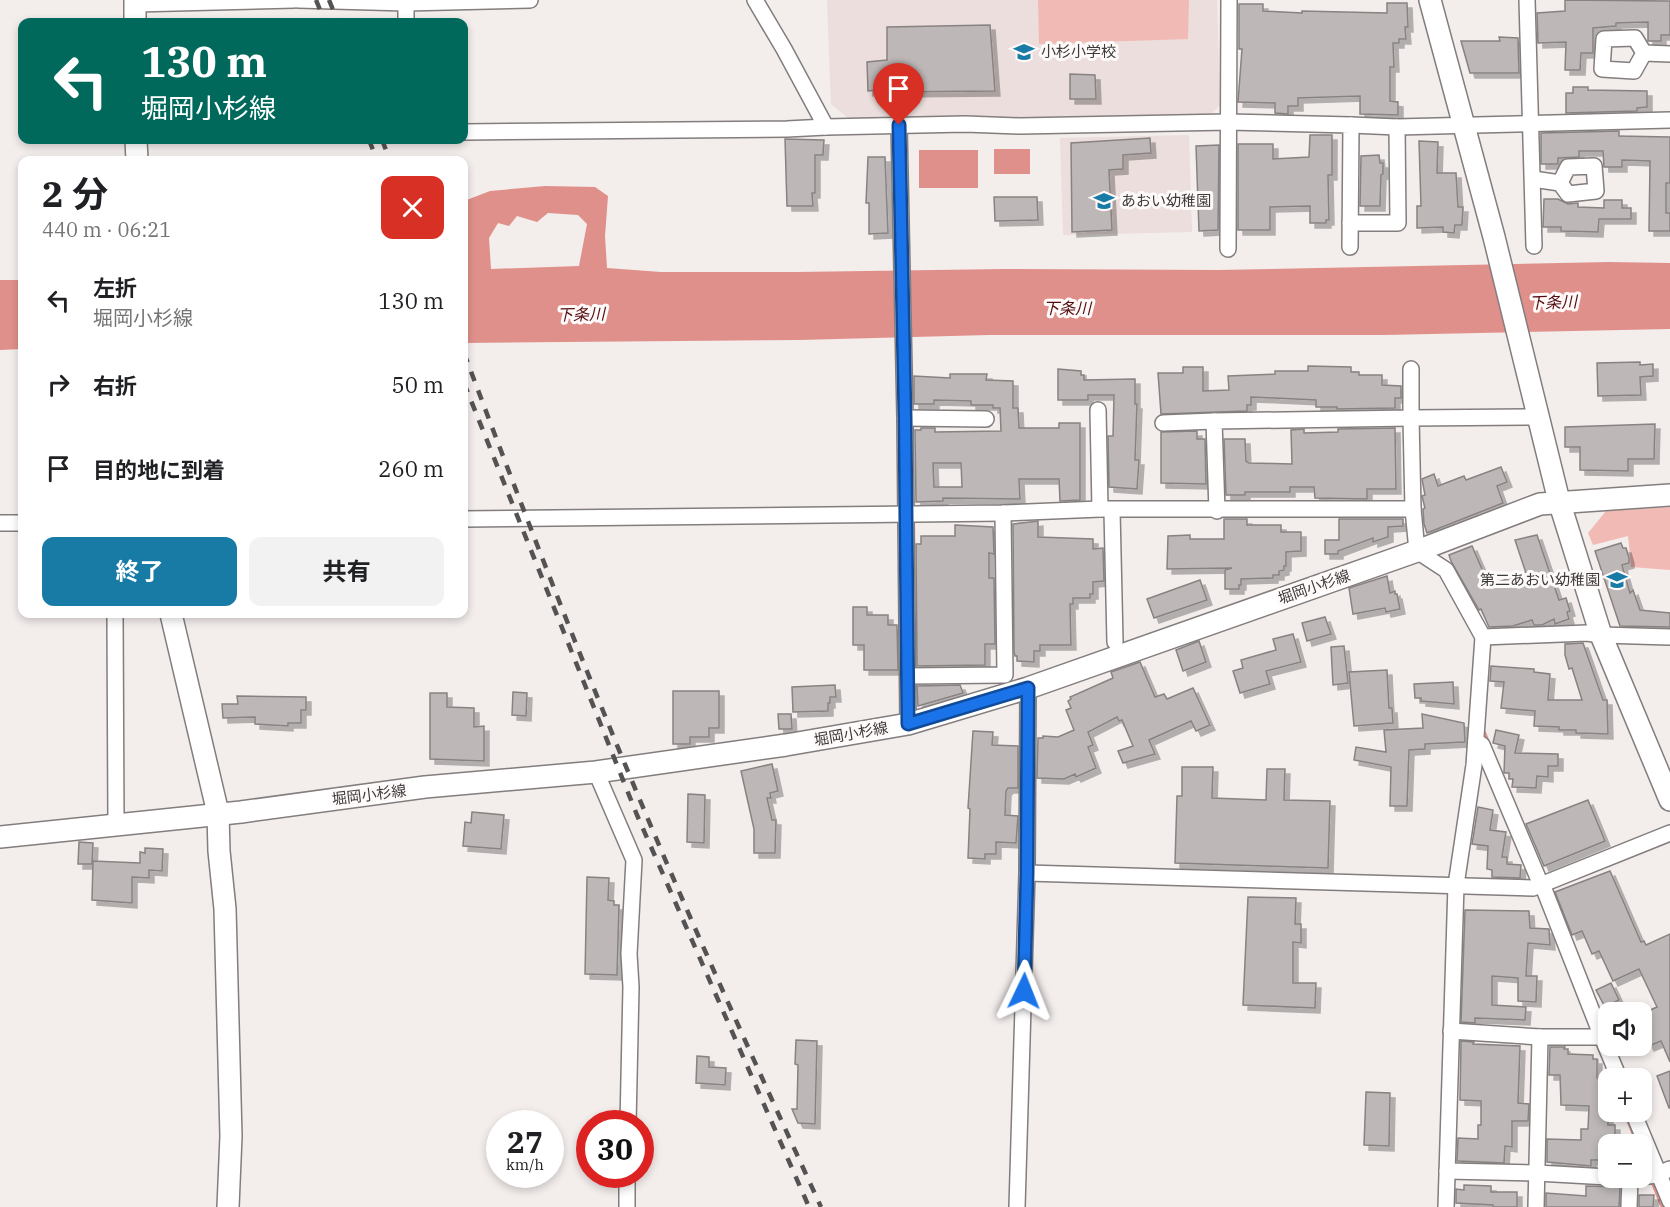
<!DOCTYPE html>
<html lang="ja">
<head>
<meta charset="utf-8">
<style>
	body { margin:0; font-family:"IBM Plex Serif","Noto Sans JP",serif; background:#f2f2f2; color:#202124; height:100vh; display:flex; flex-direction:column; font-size:22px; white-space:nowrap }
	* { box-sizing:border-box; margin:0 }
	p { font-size:20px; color:#757577 }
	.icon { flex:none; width:33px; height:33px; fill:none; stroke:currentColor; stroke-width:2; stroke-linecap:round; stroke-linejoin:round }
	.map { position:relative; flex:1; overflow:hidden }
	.sheet { position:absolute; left:18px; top:156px; width:450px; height:462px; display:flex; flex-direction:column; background:#fff; border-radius:12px; box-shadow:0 3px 9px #0003 }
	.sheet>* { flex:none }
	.banner { position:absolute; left:18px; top:18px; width:450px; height:126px; border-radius:12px; box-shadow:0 3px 9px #0003; background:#00695c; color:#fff; overflow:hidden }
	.fabs { position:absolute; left:1598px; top:1002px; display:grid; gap:12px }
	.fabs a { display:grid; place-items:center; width:54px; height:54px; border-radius:12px; background:#fff; box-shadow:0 3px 9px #0003; font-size:30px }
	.speed { position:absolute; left:486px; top:1110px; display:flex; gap:12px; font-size:30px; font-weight:700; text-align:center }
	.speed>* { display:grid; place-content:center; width:78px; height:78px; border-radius:50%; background:#fff; box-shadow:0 3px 9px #0003; line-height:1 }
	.speed small { font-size:15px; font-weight:400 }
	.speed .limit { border:9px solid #d22; background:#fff; color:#111 }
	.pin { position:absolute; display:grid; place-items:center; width:51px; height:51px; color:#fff; margin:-62px -26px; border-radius:50% 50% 50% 0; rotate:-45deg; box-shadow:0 0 6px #0007 }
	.pin .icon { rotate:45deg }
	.me { position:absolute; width:66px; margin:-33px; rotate:2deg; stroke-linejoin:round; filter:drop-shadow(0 0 4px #0008) }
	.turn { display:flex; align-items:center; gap:21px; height:126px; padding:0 24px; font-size:27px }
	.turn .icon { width:78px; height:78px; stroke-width:2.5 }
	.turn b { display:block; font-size:42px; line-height:51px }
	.round { display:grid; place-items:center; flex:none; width:63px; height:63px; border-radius:12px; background:#f2f2f2 }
	.headline { display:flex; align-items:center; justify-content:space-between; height:102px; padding:0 24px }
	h1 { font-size:36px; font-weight:700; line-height:45px }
	.action { display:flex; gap:12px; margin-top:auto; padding:12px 24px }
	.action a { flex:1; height:69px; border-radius:12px; background:#177ba6; color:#fff; font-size:24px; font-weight:700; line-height:69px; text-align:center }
	.action a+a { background:#f2f2f2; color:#202124 }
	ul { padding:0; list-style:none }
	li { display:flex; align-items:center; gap:18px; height:84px; padding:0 24px }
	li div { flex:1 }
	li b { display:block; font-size:22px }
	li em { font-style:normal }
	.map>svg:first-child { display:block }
	.built { fill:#ebdedc }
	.green { fill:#f2bab5 }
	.water { fill:#e0908a; fill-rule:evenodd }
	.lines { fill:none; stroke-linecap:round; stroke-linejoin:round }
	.stream { stroke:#e0908a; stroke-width:4.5 }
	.building { fill:#bdb7b7; stroke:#888382; stroke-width:1.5; fill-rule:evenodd; filter:url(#shadow) }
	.street-casing { stroke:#837d7d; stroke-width:18 }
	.secondary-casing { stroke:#837d7d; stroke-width:24 }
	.street { stroke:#fff; stroke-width:15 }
	.secondary { stroke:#fff; stroke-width:21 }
	.rail { stroke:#545252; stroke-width:4.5; stroke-dasharray:10 10; stroke-linecap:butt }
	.route-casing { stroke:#114b97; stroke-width:15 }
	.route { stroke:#1a73e8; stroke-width:10 }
	.labels { text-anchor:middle; stroke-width:6; stroke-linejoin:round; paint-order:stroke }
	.poi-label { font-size:15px; fill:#3c3a3a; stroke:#fffafa; text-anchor:start }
	.street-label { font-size:15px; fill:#3c3a3a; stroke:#fffafa }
	.water-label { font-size:16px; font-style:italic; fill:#530b0f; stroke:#fffafa }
</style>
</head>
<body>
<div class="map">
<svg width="1670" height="1207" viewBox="0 0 1670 1207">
	<defs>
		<filter id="shadow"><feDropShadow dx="5" dy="5" stdDeviation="0" flood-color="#0004"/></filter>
	</defs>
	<rect width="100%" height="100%" fill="#f3edec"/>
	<g class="built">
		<polygon points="827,0 1217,0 1220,105 1210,115 849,119 831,104"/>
		<polygon points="1189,135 1192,232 1063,235 1060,138"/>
	</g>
	<g class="green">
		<polygon points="1038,0 1189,0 1188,39 1039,44"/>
		<polygon points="1670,507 1670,570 1631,567 1628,536 1593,545 1588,533 1606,511"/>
	</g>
	<g class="water">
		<rect x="994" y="149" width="36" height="25"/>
		<rect x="919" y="150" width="59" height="38"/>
		<path d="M545,186L595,187L608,196L605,236L607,268L661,272H797L1004,269L1218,270L1609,262L1670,263V329L1384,335H989L799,340L464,343V201L490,191ZM548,213L578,215L587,224L579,266L491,269L489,238L498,223L509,226L517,216L537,222Z"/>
		<polygon points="0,280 22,280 22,349 0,350"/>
	</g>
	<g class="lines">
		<g class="stream">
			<polyline points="1484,733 1488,743"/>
			<polyline points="1625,1112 1638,1144"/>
			<polyline points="1641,1153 1663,1207"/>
		</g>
	</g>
	<g class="building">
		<polygon points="1565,0 1670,1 1670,35 1661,35 1661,41 1648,41 1648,22 1616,23 1616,26 1593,28 1593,53 1581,53 1580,70 1565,70 1566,42 1538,43 1537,13 1565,11"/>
		<polygon points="1387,3 1407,3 1408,27 1405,27 1406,39 1399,39 1399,43 1393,43 1394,67 1390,67 1390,101 1398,102 1398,115 1360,114 1360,96 1298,98 1298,106 1288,106 1288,114 1275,113 1275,103 1238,102 1242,49 1239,49 1239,4 1263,4 1263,11 1302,13 1302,11 1387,13"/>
		<polygon points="990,25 995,91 888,92 888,89 868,91 867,62 887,60 887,27"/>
		<polygon points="1499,37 1518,38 1519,73 1470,73 1461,41 1500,41"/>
		<polygon points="1070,74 1095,75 1096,99 1070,99"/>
		<polygon points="1573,87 1588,87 1588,90 1647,91 1647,107 1637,108 1637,111 1566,113 1566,93 1573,93"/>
		<polygon points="1619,131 1619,136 1670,137 1670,183 1666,183 1666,213 1670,213 1670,231 1649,231 1650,161 1622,160 1622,167 1604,167 1603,151 1579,151 1579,157 1558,158 1558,164 1541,164 1541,133"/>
		<polygon points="1310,135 1332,135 1332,175 1328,175 1329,220 1326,220 1326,223 1310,223 1310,206 1270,207 1270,230 1238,230 1238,144 1273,144 1273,159 1309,157"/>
		<polygon points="1150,138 1151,153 1123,155 1123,169 1109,170 1112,230 1072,232 1071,143"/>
		<polygon points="785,139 824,140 823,155 815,155 815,193 812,193 813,206 787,206"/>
		<polygon points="1419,141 1438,142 1437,173 1456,173 1458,207 1463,207 1462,225 1455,225 1454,233 1443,232 1443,227 1417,228 1417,206 1421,206"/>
		<polygon points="1219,145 1218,230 1199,231 1196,146"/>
		<polygon points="1379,155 1380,163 1383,163 1383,174 1381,175 1380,206 1360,206 1361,156"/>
		<polygon points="868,157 885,157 888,233 869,234 869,203 866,203"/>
		<polygon points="994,197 1037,197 1038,220 995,221"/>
		<polygon points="1544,199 1558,199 1568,204 1578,203 1578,207 1604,208 1604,200 1622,200 1622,208 1631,208 1631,219 1599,219 1598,232 1561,231 1561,227 1543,227"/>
		<polygon points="1640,362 1640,365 1653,364 1653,376 1640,377 1641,395 1598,396 1597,363"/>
		<polygon points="1308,366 1351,367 1351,372 1359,372 1359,375 1382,375 1382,385 1401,386 1401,398 1395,398 1395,408 1337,409 1337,407 1316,407 1316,400 1251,397 1251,405 1247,405 1247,411 1161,414 1158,373 1183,373 1183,367 1203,367 1203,391 1229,390 1228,376 1275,374 1275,371 1308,371"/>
		<polygon points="1058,369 1081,371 1081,375 1084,375 1084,380 1135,379 1135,404 1137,404 1135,460 1139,460 1137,489 1109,487 1108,436 1113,436 1114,395 1088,395 1088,400 1058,400"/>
		<path d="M950,374H987L986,380L1013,381V408H1018L1019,428H1059V423H1080V500L1060,501L1059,479H1019L1020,499L943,498V501L916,502L915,430H921V428H935V432L1001,431L1000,408H993V405H971V401L934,400V404H914V376L950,378ZM933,463H961L962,487H934Z"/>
		<polygon points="1655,424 1654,459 1628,459 1628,471 1580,470 1580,447 1565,447 1565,427"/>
		<polygon points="1395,428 1396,489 1367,489 1367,499 1315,498 1314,487 1290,487 1290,492 1245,492 1245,495 1226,495 1224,439 1245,439 1246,461 1249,463 1292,464 1291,430 1304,429 1304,433 1338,432 1338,429"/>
		<polygon points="1197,431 1197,439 1205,439 1206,484 1161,483 1161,432"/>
		<polygon points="1501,467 1507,482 1497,486 1503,503 1427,533 1424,524 1423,509 1425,508 1422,496 1425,495 1422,479 1434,474 1438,486 1464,476 1466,480"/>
		<polygon points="1224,519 1247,519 1247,525 1281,525 1281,532 1301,532 1301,551 1286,552 1286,566 1284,566 1284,570 1279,571 1279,575 1273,575 1273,578 1241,579 1241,585 1239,585 1239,589 1225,589 1225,570 1232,568 1167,569 1168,536 1190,535 1190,539 1224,539"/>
		<polygon points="1339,519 1403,519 1403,526 1388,527 1388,537 1373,542 1373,538 1338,551 1338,554 1325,554 1325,540 1339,540"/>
		<polygon points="1038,521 1038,537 1093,539 1093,549 1103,548 1104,581 1093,582 1093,594 1090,594 1090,598 1073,598 1073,604 1070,604 1071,645 1040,645 1040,651 1034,651 1034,662 1017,661 1017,656 1015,656 1014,652 1013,524"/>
		<polygon points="955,525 993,527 994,554 989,553 989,578 994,578 995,644 985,644 985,665 917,666 916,544 921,544 921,536 955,536"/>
		<polygon points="1537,535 1559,600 1566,598 1570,611 1567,612 1569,619 1555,624 1554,619 1542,625 1534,625 1532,620 1513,626 1489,627 1481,609 1479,610 1451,561 1449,555 1472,546 1489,585 1526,573 1515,540"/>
		<polygon points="1621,543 1623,548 1626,548 1629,558 1629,563 1622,565 1630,593 1633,590 1640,610 1670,613 1670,627 1620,626 1595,551"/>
		<polygon points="1387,576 1390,593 1395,591 1395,594 1397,594 1400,609 1386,612 1385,608 1353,614 1349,588"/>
		<polygon points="1200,580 1207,600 1154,618 1147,599"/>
		<polygon points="853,607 867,607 867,615 888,615 888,625 897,625 898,670 864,670 864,645 853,645"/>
		<polygon points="1325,617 1331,634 1307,641 1302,623"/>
		<polygon points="1293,634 1301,662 1266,671 1270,684 1240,693 1233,671 1243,668 1241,660 1276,650 1273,639"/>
		<polygon points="1199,641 1206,662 1183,671 1176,650"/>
		<polygon points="1583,643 1603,700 1607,700 1608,734 1576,733 1576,730 1559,730 1559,727 1534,726 1535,711 1501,708 1504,682 1490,681 1491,666 1534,669 1534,672 1550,674 1548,700 1582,700 1572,668 1569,669 1565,655 1565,644"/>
		<polygon points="1344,646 1348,683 1333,685 1331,647"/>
		<polygon points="1140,662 1155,697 1164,694 1167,699 1193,688 1210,725 1196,731 1191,721 1149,740 1155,754 1123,763 1118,751 1133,746 1122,720 1119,721 1117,717 1088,732 1093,745 1088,747 1096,768 1076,777 1075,774 1064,779 1037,778 1038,738 1043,738 1043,736 1058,737 1074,730 1066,710 1071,708 1068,701 1071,699 1070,697 1113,678 1111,672"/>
		<polygon points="1387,670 1389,708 1392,708 1393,723 1354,726 1349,672"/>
		<polygon points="1453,682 1454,704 1421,701 1421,698 1415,698 1414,684"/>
		<polygon points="835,685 836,697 830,697 830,703 828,703 828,711 793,712 792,687"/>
		<polygon points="960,685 963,693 918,706 917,686"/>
		<polygon points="673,691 719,691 719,728 709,728 709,737 690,737 690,744 673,744"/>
		<polygon points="513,692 527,693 526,716 512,715"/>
		<polygon points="430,693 447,693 447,707 474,708 474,727 484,726 484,761 430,759"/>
		<polygon points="237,696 306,697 306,710 301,710 301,723 288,723 288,726 255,724 255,717 223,718 222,704 238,704"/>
		<polygon points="778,714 791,714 792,729 779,729"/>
		<polygon points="1422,714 1464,723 1465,742 1425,744 1425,749 1409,750 1407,806 1390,806 1391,767 1354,760 1356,747 1386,752 1384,730 1423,728"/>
		<polygon points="1496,730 1519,735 1515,753 1558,754 1558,766 1548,766 1548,777 1537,776 1536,788 1512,787 1513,779 1509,779 1509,773 1504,773 1505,746 1493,743"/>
		<polygon points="973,731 993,732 992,745 1018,746 1018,788 1008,788 1006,791 1005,815 1018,816 1016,843 996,842 996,854 985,854 985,859 968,858 970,809 968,808"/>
		<polygon points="772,764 778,791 770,793 771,798 767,798 772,820 776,820 775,853 754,853 754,829 741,771"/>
		<polygon points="1182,767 1213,767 1212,798 1266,800 1267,769 1285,769 1284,800 1330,801 1328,868 1175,863 1177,796 1182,796"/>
		<polygon points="688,794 705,795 704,843 687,842"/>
		<polygon points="1588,800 1605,841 1544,866 1526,824"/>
		<polygon points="1478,807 1493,810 1490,830 1506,832 1502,857 1507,857 1507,864 1521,865 1520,878 1492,877 1492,870 1487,869 1488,846 1472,844"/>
		<polygon points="472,812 504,815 501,849 463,846 465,822 471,823"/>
		<polygon points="79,842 93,843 92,864 78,864"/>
		<polygon points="145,848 163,849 162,871 149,870 149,878 132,877 132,903 92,900 93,861 140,863 140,852 145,853"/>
		<polygon points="1610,871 1641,942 1644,941 1646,945 1670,934 1670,1062 1661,1041 1649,1046 1641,1028 1641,1014 1657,1007 1639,969 1613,981 1599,951 1592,954 1582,931 1572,935 1555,892"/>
		<polygon points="587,877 609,878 608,900 614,901 614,905 619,905 617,975 585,974"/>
		<polygon points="1248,897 1296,898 1295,924 1301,924 1301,943 1293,942 1293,983 1316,983 1315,1008 1243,1005"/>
		<polygon points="1465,910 1529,911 1530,928 1549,929 1550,945 1528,943 1526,976 1537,976 1536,1002 1518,1001 1518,978 1492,976 1492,1005 1526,1007 1525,1020 1475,1018 1475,1023 1461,1022"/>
		<polygon points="1611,983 1619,1000 1605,1007 1596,990"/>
		<polygon points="796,1040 817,1041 815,1124 798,1123 792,1109 797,1109 798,1065 795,1064"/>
		<polygon points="1461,1041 1474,1042 1473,1044 1520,1046 1518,1103 1529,1104 1528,1121 1512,1121 1512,1147 1505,1146 1504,1163 1457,1161 1458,1138 1478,1139 1478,1125 1481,1125 1481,1101 1460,1100"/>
		<polygon points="1550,1047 1565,1047 1564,1049 1568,1049 1568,1054 1593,1055 1593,1059 1597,1059 1597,1078 1604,1078 1603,1093 1608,1093 1608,1125 1615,1125 1615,1144 1608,1144 1608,1158 1601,1158 1601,1160 1591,1160 1591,1166 1547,1162 1547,1139 1581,1140 1581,1129 1588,1129 1589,1106 1561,1105 1560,1075 1549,1075"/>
		<polygon points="697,1056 709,1057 709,1067 726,1068 725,1085 696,1083"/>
		<polygon points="1670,1071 1670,1108 1669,1108 1657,1076"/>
		<polygon points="1366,1092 1390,1093 1389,1146 1364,1145"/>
		<polygon points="1464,1185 1491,1186 1491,1192 1517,1192 1517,1207 1493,1207 1493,1205 1456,1203 1456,1189 1464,1190"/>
		<polygon points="1586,1186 1620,1187 1619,1207 1546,1207 1546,1193 1586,1196"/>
		<polygon points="1639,1195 1654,1195 1653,1207 1639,1207"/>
	</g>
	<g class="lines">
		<g class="street-casing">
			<g id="street">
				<polyline points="298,0 406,3 530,0"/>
				<polyline points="406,0 406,22"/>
				<polyline points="755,0 784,49 826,127 965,124 1020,126 1228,122 1351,125 1350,247"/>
				<polyline points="1527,0 1534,246"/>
				<polyline points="135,4 294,0"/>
				<polygon points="1635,38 1644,53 1634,71 1602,69 1604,39"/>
				<polyline points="1644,53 1670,54"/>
				<polyline points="899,125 905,418 908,724"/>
				<polyline points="1397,127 1670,120"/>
				<polyline points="464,132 787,129 826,127"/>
				<polyline points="1533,179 1560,183 1568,194 1596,191 1594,166 1568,167 1560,183"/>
				<polyline points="1350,223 1398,223 1397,127 1351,125"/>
				<polyline points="1228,249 1229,0"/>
				<polyline points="1098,410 1100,509"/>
				<polyline points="905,418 986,419"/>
				<polyline points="1163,423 1214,421"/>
				<polyline points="1413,509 1411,418 1538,417"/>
				<polyline points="1112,511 1115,642"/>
				<polyline points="1217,511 1214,421 1411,418 1411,369"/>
				<polyline points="464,519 1003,513 1100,509 1413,509 1417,551 1446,570 1483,637 1474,765 1456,885 1446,1207"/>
				<polyline points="0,523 22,523"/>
				<polyline points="115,614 116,824"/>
				<polyline points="1483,637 1587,633 1601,635 1670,637"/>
				<polyline points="908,676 1005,675 1003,513"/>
				<polyline points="1476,741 1482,745 1541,885"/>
				<polyline points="596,772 634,860 629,954 631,987 628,1124"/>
				<polyline points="1027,873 1533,888 1670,833"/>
				<polyline points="1542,884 1602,1037"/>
				<polyline points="1451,1031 1540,1037"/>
				<polyline points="1633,1112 1670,1201"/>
				<polyline points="1447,1171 1537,1173 1608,1177"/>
				<polyline points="1641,1177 1656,1175 1670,1169"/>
				<polyline points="627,1207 627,1174"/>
				<polyline points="1017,1207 1027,873 1028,688"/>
				<polyline points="1536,1207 1540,1037 1602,1037 1619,1078"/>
				<polyline points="1629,1207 1630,1178"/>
			</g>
		</g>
		<g class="secondary-casing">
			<g id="secondary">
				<polyline points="135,0 135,22"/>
				<polyline points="1430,0 1494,237 1559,501 1601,635 1670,800"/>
				<polyline points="136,140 137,160"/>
				<polyline points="171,614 218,813 219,851 225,909 231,1136 228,1207"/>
				<polyline points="0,837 241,812 425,787 596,772 786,745 908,724 1028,688 1417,551 1540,504 1670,495"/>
			</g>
		</g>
		<use href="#street" class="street"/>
		<use href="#secondary" class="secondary"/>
		<g class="rail">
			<polyline points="316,0 325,22"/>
			<polyline points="329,0 338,22"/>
			<polyline points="369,140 377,160"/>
			<polyline points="382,140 390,160"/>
			<path d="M464,353C522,507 581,661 645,812C701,945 761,1076 821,1207"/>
			<polyline points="464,383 637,815 809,1207"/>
		</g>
	</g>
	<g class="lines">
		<g class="route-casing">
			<polyline id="route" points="899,125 905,418 908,724 1028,688 1027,873 1024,991"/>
		</g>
		<use href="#route" class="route"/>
	</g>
	<defs>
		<g id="school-bare" transform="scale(1.62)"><path d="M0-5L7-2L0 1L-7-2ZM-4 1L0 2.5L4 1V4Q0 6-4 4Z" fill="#177ba6" stroke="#fffafa" stroke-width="2.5" paint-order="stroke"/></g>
	</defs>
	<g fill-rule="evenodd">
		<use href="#school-bare" x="1024" y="52"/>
		<use href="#school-bare" x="1104" y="201"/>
		<use href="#school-bare" x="1617" y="580"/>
	</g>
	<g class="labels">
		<g class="poi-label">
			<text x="1041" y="57">小杉小学校</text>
			<text x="1121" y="206">あおい幼稚園</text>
			<text x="1600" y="585" text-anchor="end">第二あおい幼稚園</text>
		</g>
		<g class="street-label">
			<text transform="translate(1314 587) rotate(-19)" y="5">堀岡小杉線</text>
			<text transform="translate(851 734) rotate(-10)" y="5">堀岡小杉線</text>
			<text transform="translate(369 795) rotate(-7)" y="5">堀岡小杉線</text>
		</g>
		<g class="water-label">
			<text transform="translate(1553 302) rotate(-2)" y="6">下条川</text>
			<text x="1067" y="314">下条川</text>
			<text transform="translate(581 314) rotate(-1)" y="6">下条川</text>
		</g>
	</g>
</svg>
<div class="fabs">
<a><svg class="icon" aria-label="sound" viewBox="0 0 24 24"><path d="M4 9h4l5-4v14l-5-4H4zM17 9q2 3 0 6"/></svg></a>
<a>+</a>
<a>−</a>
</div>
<div class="speed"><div>27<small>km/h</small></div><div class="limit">30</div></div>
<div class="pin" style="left:899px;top:125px;background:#d93025"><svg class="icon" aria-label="arrive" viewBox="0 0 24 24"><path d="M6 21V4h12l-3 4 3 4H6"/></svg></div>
<svg class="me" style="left:1024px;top:991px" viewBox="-20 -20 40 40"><path d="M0-17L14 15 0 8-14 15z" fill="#1a73e8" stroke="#fff" stroke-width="4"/></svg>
<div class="banner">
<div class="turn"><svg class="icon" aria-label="left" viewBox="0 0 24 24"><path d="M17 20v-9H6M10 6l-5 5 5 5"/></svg><div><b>130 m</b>堀岡小杉線</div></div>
</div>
<section class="sheet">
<div class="headline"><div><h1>2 分</h1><p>440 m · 06:21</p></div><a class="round" style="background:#d93025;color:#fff"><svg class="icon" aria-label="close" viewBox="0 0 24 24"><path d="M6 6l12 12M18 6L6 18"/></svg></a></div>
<ul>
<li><svg class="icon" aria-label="left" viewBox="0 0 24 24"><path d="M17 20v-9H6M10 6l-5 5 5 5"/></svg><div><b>左折</b><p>堀岡小杉線</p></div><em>130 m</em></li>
<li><svg class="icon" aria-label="right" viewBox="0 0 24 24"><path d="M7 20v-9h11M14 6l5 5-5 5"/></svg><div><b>右折</b></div><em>50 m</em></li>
<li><svg class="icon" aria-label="arrive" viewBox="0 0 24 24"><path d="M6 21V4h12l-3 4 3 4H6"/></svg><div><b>目的地に到着</b></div><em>260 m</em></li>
</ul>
<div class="action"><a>終了</a><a>共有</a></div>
</section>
</div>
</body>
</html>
